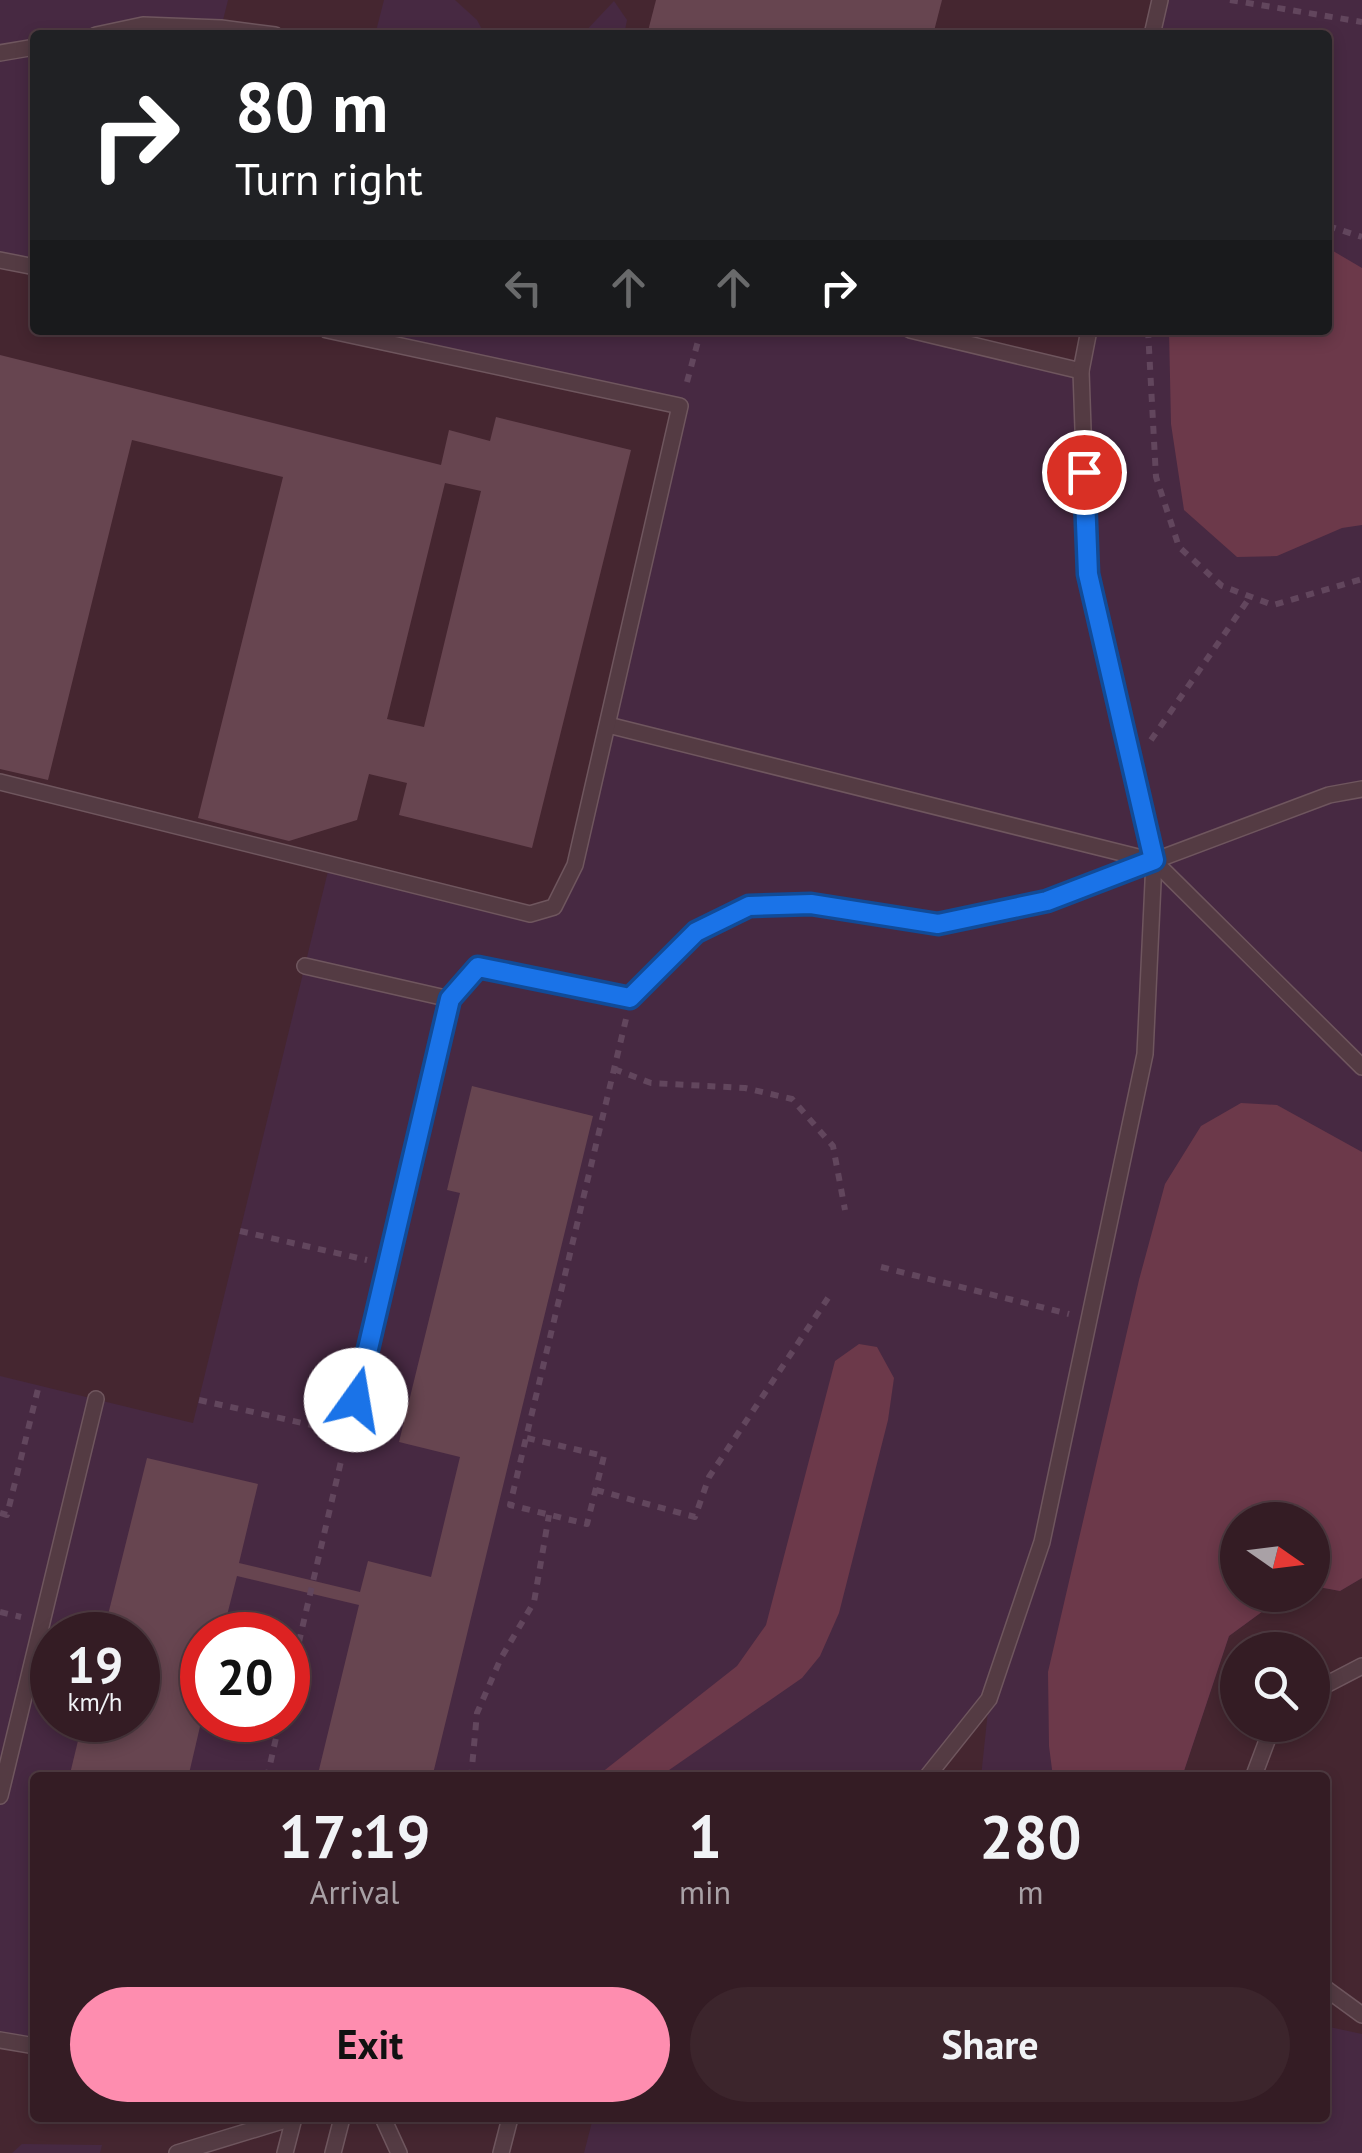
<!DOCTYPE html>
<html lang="en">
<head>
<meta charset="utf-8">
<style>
	body { margin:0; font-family:"PT Sans",sans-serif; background:#3c252c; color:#f1f3f6; height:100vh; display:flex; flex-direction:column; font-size:38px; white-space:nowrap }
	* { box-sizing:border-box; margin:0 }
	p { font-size:32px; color:#a9a1a6 }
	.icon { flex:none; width:55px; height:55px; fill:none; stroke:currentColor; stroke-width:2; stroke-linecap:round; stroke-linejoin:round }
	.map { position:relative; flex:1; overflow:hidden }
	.details { position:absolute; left:30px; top:1772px; width:1300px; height:350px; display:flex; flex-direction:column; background:#341c24; border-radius:10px; box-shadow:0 5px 15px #0003,0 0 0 2px #4e3a41 }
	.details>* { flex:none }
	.guide { position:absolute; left:30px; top:30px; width:1302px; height:305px; border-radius:10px; box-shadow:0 5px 15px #0003,0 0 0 2px #4e3a41; background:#202124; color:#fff; overflow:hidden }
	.needle { width:65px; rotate:104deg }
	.controls { position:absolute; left:1220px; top:1502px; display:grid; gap:20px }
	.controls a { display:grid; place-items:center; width:110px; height:110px; border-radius:50%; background:#341c24; box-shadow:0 5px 15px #0003,0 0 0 2px #4e3a41; font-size:50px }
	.speed { position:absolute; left:30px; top:1612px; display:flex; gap:20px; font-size:50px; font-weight:700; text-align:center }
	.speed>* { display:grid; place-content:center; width:130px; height:130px; border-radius:50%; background:#341c24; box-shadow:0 5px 15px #0003,0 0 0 2px #4e3a41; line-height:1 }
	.speed small { font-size:25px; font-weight:400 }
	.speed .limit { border:15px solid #d22; background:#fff; color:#111 }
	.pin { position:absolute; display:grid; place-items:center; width:85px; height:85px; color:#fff; margin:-42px; border:5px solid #fff; border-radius:50%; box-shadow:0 2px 10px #0007 }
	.me { position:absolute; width:110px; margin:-55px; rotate:13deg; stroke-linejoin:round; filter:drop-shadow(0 0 8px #0008) }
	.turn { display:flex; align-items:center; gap:35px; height:210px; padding:0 40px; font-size:45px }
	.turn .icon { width:130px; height:130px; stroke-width:2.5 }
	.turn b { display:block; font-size:70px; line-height:85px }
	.lanes { display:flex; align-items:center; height:95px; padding:0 40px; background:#0003; justify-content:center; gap:50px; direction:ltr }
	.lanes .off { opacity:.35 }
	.eta { display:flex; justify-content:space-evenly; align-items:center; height:170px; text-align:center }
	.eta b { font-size:60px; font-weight:800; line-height:70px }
	.primary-button { display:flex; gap:20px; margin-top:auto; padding:20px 40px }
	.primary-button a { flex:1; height:115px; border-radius:60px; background:#fe8daf; color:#111; font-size:40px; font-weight:800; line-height:115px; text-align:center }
	.primary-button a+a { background:#3c252c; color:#f1f3f6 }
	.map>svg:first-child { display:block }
	.green { fill:#472942; fill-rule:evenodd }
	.water { fill:#6c394a }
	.building { fill:#674550; fill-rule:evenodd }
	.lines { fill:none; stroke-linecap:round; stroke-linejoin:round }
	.service-casing { stroke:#6f565e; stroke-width:18 }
	.path { stroke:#62465d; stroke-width:6; stroke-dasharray:8 8; stroke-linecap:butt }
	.service { stroke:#543b43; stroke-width:15 }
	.route-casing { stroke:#114b97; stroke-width:25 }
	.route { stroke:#1a73e8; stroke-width:18 }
</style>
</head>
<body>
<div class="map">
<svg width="1362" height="2153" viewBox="0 0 1362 2153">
	<rect width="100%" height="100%" fill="#452630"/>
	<g class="green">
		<polygon points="0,0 228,0 221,28 143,25 127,35 35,35 35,267 0,260"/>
		<polygon points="384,0 455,0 477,20 485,35 375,35"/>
		<path d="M1160,0H1362V1578L1340,1591L1313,1586L1312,1520H1238V1595H1285L1229,1636L1182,1777H981L989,1701L926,1777L35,1778V2046L0,2040V1376L193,1423L330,863L530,914L554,906L575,865L680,406L342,330H910L1080,371L1089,330H1328V35H1152ZM52,1635H138V1720H52ZM202,1635H288V1720H202Z"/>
		<polygon points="614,1 627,20 624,35 582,35"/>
		<polygon points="1325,2026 1362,2034 1362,2153 584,2153 593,2118 1325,2118"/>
		<polygon points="22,2144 102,2145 100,2153 12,2153"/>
	</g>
	<g class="water">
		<polygon points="1328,248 1362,268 1362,525 1342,528 1277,556 1237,557 1184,510 1171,424 1169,330 1328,330"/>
		<polygon points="1241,1103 1277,1105 1362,1152 1362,1578 1340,1591 1313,1586 1312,1520 1238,1520 1238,1595 1285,1595 1229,1636 1182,1777 1053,1777 1049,1746 1048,1672 1139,1280 1165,1184 1201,1126"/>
		<polygon points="859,1344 877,1347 894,1378 888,1420 839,1613 820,1656 802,1678 659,1777 596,1777 737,1666 766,1625 835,1361"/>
	</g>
	<g class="building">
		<polygon points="656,0 942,0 933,35 647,35"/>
		<path d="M0,355L441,465L449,430L490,441L496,417L631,450L532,848L399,815L407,783L369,774L357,820L289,841L198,818L283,477L132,440L48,780L0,769ZM445,483L481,491L424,727L387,719Z"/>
		<polygon points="472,1086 593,1116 432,1778 317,1778 359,1605 237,1576 222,1635 202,1635 202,1718 188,1778 69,1778 83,1720 138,1720 138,1635 103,1635 147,1458 258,1484 239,1563 360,1592 368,1561 431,1577 460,1457 399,1442 460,1193 447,1190"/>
		<polygon points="34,1923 35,1923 35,1949 28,1947"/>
	</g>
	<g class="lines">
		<g class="service-casing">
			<g id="service">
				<polyline points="96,35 143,25 221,28 275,35"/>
				<polyline points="1152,35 1160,0"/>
				<polyline points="0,53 35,47"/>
				<polyline points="0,260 35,267"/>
				<polyline points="910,330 1081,371"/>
				<polyline points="608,725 1154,861 1362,1067"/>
				<polyline points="0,782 530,914 554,907 575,865 680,406 327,330"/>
				<polyline points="305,966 450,999 348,1434"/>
				<polyline points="450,999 478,967 630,998 697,932 749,906 811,904 938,923 1047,901 1329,795 1362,789"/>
				<polyline points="1312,1692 1362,1666"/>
				<polyline points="926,1778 989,1699 1042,1542 1145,1054 1154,861 1088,573 1081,371 1089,330"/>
				<polyline points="1253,1778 1268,1738 1279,1725"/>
				<polyline points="0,1796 96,1399"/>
				<polyline points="1325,1988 1362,2015"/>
				<polyline points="0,2040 35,2046"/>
				<polyline points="383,2118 399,2153"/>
				<polyline points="177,2153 292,2118"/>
				<polyline points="285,2153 294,2118"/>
				<polyline points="333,2153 342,2118"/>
				<polyline points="501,2153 510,2118"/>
			</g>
		</g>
		<g class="path">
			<polyline points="1230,0 1362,22"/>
			<polyline points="1328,226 1362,237"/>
			<polyline points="1148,330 1156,477 1179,547 1222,586 1273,605 1362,579"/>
			<polyline points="687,382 701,330"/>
			<polyline points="1151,740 1250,597"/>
			<polyline points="614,1069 651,1083 745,1088 792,1099 833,1146 845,1210"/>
			<polyline points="240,1231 367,1260"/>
			<polyline points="881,1267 1069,1314"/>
			<polyline points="199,1400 325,1428"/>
			<polyline points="527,1438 604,1456 587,1524 510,1505 626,1019"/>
			<polyline points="596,1490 695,1517 709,1477 828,1298"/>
			<polyline points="0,1513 7,1515 39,1385"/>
			<polyline points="0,1612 21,1617"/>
			<polyline points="288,1689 342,1457"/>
			<polyline points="267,1778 280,1720"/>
			<polyline points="471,1778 477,1713 501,1658 534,1602 549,1515"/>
		</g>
		<use href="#service" class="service"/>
	</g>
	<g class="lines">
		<g class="route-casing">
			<polyline id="route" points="356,1400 450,999 478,967 630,998 696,932 749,906 811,904 938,924 1047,901 1154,860 1088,574 1084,472"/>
		</g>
		<use href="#route" class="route"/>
	</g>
</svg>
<div class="controls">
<a><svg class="needle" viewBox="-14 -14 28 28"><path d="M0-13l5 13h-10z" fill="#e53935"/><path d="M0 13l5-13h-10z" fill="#a9a1a6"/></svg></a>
<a><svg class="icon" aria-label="search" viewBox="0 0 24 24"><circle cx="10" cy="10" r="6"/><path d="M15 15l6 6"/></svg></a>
</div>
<div class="speed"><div>19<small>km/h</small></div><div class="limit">20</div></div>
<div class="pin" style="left:1084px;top:472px;background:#d93025"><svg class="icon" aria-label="arrive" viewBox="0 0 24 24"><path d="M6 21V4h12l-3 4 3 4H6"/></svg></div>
<svg class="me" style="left:356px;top:1400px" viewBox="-20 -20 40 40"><circle r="19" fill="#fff"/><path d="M0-13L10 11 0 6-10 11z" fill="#1a73e8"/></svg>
<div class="guide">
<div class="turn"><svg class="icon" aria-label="right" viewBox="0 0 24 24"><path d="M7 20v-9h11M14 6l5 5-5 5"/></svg><div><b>80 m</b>Turn right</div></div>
<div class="lanes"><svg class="icon off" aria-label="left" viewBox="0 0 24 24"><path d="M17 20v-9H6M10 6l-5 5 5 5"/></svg><svg class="icon off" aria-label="ahead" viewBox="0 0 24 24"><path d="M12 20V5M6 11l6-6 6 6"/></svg><svg class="icon off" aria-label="ahead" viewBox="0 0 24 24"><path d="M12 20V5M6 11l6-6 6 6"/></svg><svg class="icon" aria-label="right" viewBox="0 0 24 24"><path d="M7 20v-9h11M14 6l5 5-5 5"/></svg></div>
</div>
<section class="details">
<div class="eta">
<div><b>17:19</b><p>Arrival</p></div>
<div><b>1</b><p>min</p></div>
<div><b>280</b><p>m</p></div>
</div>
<div class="primary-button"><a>Exit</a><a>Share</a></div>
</section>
</div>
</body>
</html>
